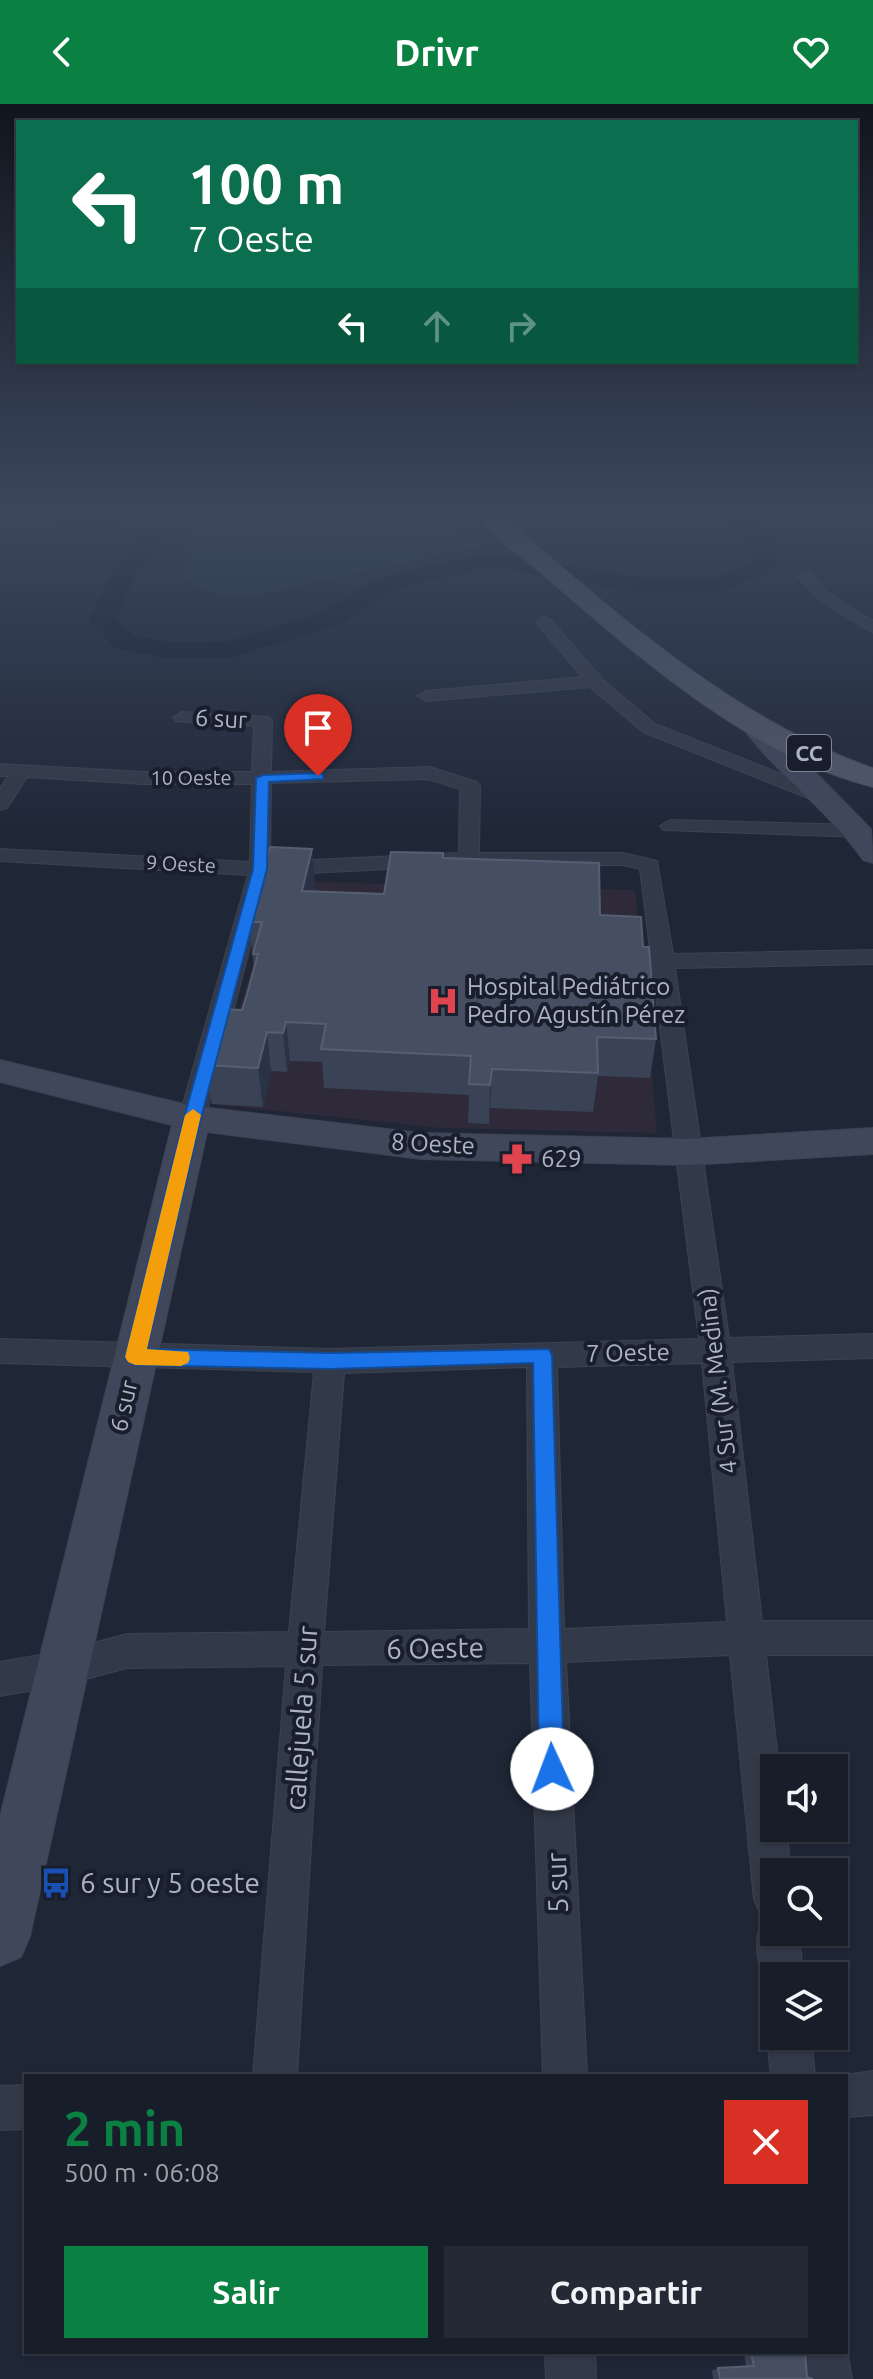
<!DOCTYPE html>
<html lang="es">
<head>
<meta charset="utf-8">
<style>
	body { margin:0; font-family:Ubuntu,sans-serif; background:#242a35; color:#f1f3f6; height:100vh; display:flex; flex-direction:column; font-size:30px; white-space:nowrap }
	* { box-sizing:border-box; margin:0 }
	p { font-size:26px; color:#9ea2a8 }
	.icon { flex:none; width:44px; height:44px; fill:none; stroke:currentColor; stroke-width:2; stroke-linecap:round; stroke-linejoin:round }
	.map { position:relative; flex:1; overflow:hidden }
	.panel { position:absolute; left:24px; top:1970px; width:824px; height:280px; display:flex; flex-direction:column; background:#171d29; border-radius:0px; box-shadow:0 2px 6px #0004,0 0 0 2px #363b46 }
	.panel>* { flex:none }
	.top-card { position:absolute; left:16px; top:16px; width:842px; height:244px; border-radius:0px; box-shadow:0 2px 6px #0004,0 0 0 2px #363b46; background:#0b6e4f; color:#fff; overflow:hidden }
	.tools { position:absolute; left:760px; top:1650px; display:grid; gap:16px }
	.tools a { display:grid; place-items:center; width:88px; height:88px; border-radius:0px; background:#171d29; box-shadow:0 2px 6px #0004,0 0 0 2px #363b46; font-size:40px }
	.pin { position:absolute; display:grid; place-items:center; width:68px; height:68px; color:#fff; margin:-82px -34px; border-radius:50% 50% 50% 0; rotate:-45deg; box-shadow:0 0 8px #0007 }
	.pin .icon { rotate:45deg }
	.me { position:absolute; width:88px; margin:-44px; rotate:358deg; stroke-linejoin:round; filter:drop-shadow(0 0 6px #0008) }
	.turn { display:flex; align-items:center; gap:28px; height:168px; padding:0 40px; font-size:36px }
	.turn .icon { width:104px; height:104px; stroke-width:2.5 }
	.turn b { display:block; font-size:56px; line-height:68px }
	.lanes { display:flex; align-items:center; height:76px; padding:0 40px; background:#0003; justify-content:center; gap:40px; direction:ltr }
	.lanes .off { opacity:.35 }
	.round { display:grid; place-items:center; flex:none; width:84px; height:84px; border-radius:0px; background:#242a35 }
	.overview { display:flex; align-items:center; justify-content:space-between; height:136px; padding:0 40px }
	h1 { font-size:48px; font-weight:600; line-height:60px; color:#0b8043 }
	.primary-button { display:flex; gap:16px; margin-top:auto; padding:16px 40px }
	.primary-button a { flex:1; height:92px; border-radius:0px; background:#0b8043; color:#fff; font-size:32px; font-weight:600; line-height:92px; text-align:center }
	.primary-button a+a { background:#242a35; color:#f1f3f6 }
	header { display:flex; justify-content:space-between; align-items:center; height:104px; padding:0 40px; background:#0b8043; color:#fff; font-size:36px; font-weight:600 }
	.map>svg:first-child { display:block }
	.medical { fill:#2e2a39 }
	.green { fill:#213338 }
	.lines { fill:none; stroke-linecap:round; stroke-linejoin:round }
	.river { fill:#131d34; fill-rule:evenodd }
	.street-casing { stroke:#3c4251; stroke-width:2 }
	.secondary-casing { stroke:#3c4251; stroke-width:2 }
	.primary-casing { stroke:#3c4251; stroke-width:2 }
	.street { fill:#323948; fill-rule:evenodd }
	.secondary { fill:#40475b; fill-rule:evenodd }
	.primary { fill:#505868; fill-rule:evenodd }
	.wall { fill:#3a4256 }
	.shaded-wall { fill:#2a3245 }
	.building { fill:#464f62; stroke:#565e72; stroke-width:2 }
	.route { fill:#1a73e8; stroke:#114b97; stroke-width:2 }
	.slow { fill:#f59e0b }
	.labels { text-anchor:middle; stroke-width:8; stroke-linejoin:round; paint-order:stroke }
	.far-street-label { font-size:20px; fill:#acb3c5; stroke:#181e2c }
	.shield { fill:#181e2c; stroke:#808697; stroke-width:2 }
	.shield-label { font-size:22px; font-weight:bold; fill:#acb3c5 }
	.street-label { font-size:24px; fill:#acb3c5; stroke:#181e2c }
	.poi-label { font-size:24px; fill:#acb3c5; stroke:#181e2c; text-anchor:start }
	.near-street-label { font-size:28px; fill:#acb3c5; stroke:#181e2c }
	.near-poi-label { font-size:28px; fill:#acb3c5; stroke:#181e2c; text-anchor:start }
</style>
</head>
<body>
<header><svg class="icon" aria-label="back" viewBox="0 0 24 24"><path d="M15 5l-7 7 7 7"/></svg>Drivr<svg class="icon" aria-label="heart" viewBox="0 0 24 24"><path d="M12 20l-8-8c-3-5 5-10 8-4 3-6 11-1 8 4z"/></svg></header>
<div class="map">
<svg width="873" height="2275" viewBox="0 0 873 2275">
	<rect width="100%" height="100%" fill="#1f2737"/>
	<polygon class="medical" points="272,777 635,786 657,1029 441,1024 211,1000 254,856"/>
	<path class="green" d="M137,412H440L482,442L261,490C235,491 206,494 186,475V425Z"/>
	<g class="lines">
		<path class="river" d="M20,412H96L159,428L163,433L156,451L137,468L116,515L134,532L175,539L230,537L324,508L367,480L387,472L473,452L518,453L639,473H718L753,457V441L717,412C746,412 759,414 777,439V461L774,466L722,488L639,489L518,467L473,466L404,483L385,490L342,520L232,553L175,555L116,545L89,516L114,465L136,443L138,436L92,425L31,419L23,417Z"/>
		<g class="street-casing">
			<g id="street">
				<polygon points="806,467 811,469 828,489 873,517 873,529 818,495 798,472"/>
				<polygon points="544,513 550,515 603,576 655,620 832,690 835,694 832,698 818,698 643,628 590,583 426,597 417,592 426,587 582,573 536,518"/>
				<path d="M182,608L269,613L272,617L271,668L429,663L477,678L480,682L479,749H623L657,757L673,850L873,846V860L675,864L729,1234L873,1230V1254L732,1258L762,1517H873V1551H766L779,1664H774V1724H786L791,1768H774V1828H799L803,1872H774V1890L767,1887C759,1867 750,1829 766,1812L760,1809L754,1795L730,1551L566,1558L587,1972H543L530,1559L322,1561L297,1972H253L286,1562L127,1564L63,1581L0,1592V1558L63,1547L127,1530L289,1528L314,1268L0,1259V1235L330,1245L699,1235L640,765L623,761H469L269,771L205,1014L201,1020L192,1023L183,1020L179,1014L248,771L0,757V745L250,758L252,680H143L27,673L7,704L0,706V685L8,672H0V660L143,668H252L254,622L176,617L173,613ZM428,675L460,685L459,749L270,758L271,679ZM702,1259L727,1518L564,1525L557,1263ZM527,1263L529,1525L324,1528L344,1269Z"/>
				<polygon points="670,716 860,721 870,727 860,733 663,726 660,722"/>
				<polygon points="774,1917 774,1932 811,1932 815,1972 771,1972 767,1932"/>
				<polygon points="873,1967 873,2011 846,2013 846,1972 838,1972"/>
				<polygon points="26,1981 26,2025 0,2026 0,1982"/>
				<polygon points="846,2241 852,2275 802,2275 799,2248 846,2248"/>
				<polygon points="545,2248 595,2248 596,2275 546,2275"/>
			</g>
		</g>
		<g class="secondary-casing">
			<g id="secondary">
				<path d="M750,608L759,611L871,725L873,759L863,756C826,703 773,668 737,616L741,611Z"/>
				<polygon points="0,956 192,1002 421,1029 688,1035 873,1024 873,1050 688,1061 421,1055 207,1028 30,1832 21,1853 0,1862 0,1713 172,1021 0,978"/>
			</g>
		</g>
		<g class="primary-casing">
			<path id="primary" d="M477,412H501C615,507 730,614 873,664V683C751,653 638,553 546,473C524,454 494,435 477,412Z"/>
		</g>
		<use href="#street" class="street"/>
		<use href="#secondary" class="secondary"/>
		<use href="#primary" class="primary"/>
	</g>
	<g class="wall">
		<polygon points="443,754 600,811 643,843 656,935 650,974 598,972 593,1008 490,1004 489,1020 468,1019 469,991 324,984 322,958 290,957 287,968 271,967 263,1003 212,1000 205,961 242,906 247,890 254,863 249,818 315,782 314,787 384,790"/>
		<polygon points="744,2248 805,2248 807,2273 813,2275 713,2275 712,2267 718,2264 746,2262"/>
	</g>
	<g class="shaded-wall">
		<polygon points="312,745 315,782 305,824 302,787"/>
		<polygon points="286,918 290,957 287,968 283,929"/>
		<polygon points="267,928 271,967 263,1003 258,964"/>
		<polygon points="492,965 490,1004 489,1020 490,981"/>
	</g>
	<g class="building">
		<polygon points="270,743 312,745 302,787 384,790 391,748 443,749 443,754 599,759 600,811 641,813 643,843 649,843 656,935 597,933 598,969 492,965 490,981 469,980 471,952 321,945 326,920 286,918 283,929 267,928 258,964 205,961 221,905 242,906 247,890 258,850 253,850 262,818 249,818"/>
		<polygon points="751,2248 805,2248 807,2273 813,2275 720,2275 718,2264 754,2262"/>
	</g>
	<linearGradient id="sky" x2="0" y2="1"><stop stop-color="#11151e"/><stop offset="0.56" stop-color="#3c475e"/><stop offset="1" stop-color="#3c475e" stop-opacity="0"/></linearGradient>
	<rect width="873" height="730" fill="url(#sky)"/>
	<polygon class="route" points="318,669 323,670 323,675 269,678 267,765 201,1014 147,1245 330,1249 549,1245 552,1251 564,1665 561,1674 552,1677 543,1674 539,1665 533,1259 330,1265 135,1261 128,1258 125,1253 184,1014 253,765 256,674 263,671"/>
	<polygon class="slow" points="193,1005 201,1011 147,1245 188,1248 190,1254 188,1259 181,1262 135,1261 128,1258 125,1253 185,1011"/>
	<defs>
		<g id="hospital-bare" transform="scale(2.4)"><path d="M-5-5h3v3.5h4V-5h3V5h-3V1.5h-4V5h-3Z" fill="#e0444e" stroke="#181e2c" stroke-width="2.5" paint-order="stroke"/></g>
		<g id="pharmacy-bare" transform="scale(2.4)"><path d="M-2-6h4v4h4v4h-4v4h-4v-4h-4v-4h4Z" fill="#e0444e" stroke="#181e2c" stroke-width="2.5" paint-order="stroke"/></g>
		<g id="bus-bare" transform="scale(2.4)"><path d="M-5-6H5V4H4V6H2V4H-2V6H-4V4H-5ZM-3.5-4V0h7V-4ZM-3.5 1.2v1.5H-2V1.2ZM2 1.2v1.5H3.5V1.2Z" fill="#1a4fb4" stroke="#181e2c" stroke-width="2.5" paint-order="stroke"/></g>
	</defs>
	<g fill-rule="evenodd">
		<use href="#hospital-bare" x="443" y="897"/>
		<use href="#pharmacy-bare" x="517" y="1055"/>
		<use href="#bus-bare" x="56" y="1779"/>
	</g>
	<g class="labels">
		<g class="far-street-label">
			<text x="191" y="681">10 Oeste</text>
			<text transform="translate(181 760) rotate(3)" y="7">9 Oeste</text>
		</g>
		<rect class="shield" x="787" y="631" width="44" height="36" rx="6"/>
		<g class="shield-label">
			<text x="809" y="657">CC</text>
		</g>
		<g class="street-label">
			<text transform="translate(221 615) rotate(3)" y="8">6 sur</text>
			<text transform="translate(433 1040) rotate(3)" y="8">8 Oeste</text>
			<text transform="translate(628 1249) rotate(-1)" y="8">7 Oeste</text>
			<text transform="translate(718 1277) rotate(-97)" y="8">4 Sur (M. Medina)</text>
			<text transform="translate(124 1302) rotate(-77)" y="8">6 sur</text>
		</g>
		<g class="poi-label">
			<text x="467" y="891">Hospital Pediátrico<tspan x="467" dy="28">Pedro Agustín Pérez</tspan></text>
			<text x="541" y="1063">629</text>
		</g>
		<g class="near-street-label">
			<text transform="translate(435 1544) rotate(-1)" y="10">6 Oeste</text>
			<text transform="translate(301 1614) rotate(-86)" y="10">callejuela 5 sur</text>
			<text transform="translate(557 1779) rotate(-92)" y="10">5 sur</text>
		</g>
		<g class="near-poi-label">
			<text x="80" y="1789">6 sur y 5 oeste</text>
		</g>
	</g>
</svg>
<div class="tools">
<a><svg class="icon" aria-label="sound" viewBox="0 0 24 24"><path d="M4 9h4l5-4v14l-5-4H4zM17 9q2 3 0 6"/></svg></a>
<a><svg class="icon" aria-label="search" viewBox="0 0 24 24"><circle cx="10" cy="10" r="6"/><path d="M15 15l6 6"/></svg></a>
<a><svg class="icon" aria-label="layers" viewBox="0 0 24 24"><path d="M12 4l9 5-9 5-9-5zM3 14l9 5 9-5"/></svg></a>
</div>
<div class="pin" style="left:318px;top:672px;background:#d93025"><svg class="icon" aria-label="arrive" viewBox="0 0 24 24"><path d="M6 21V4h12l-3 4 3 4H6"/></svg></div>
<svg class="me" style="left:552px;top:1665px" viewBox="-20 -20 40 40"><circle r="19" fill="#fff"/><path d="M0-13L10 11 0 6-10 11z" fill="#1a73e8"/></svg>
<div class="top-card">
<div class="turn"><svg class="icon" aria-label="left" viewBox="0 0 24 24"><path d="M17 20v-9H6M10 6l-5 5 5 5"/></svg><div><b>100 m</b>7 Oeste</div></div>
<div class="lanes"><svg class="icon" aria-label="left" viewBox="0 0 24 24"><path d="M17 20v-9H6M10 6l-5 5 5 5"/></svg><svg class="icon off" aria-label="ahead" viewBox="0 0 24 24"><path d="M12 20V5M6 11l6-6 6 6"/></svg><svg class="icon off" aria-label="right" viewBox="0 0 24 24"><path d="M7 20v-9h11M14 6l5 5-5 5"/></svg></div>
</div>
<section class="panel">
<div class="overview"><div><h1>2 min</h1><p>500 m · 06:08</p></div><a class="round" style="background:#d93025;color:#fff"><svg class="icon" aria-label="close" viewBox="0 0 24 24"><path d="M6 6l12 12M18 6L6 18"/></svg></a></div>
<div class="primary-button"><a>Salir</a><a>Compartir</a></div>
</section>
</div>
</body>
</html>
